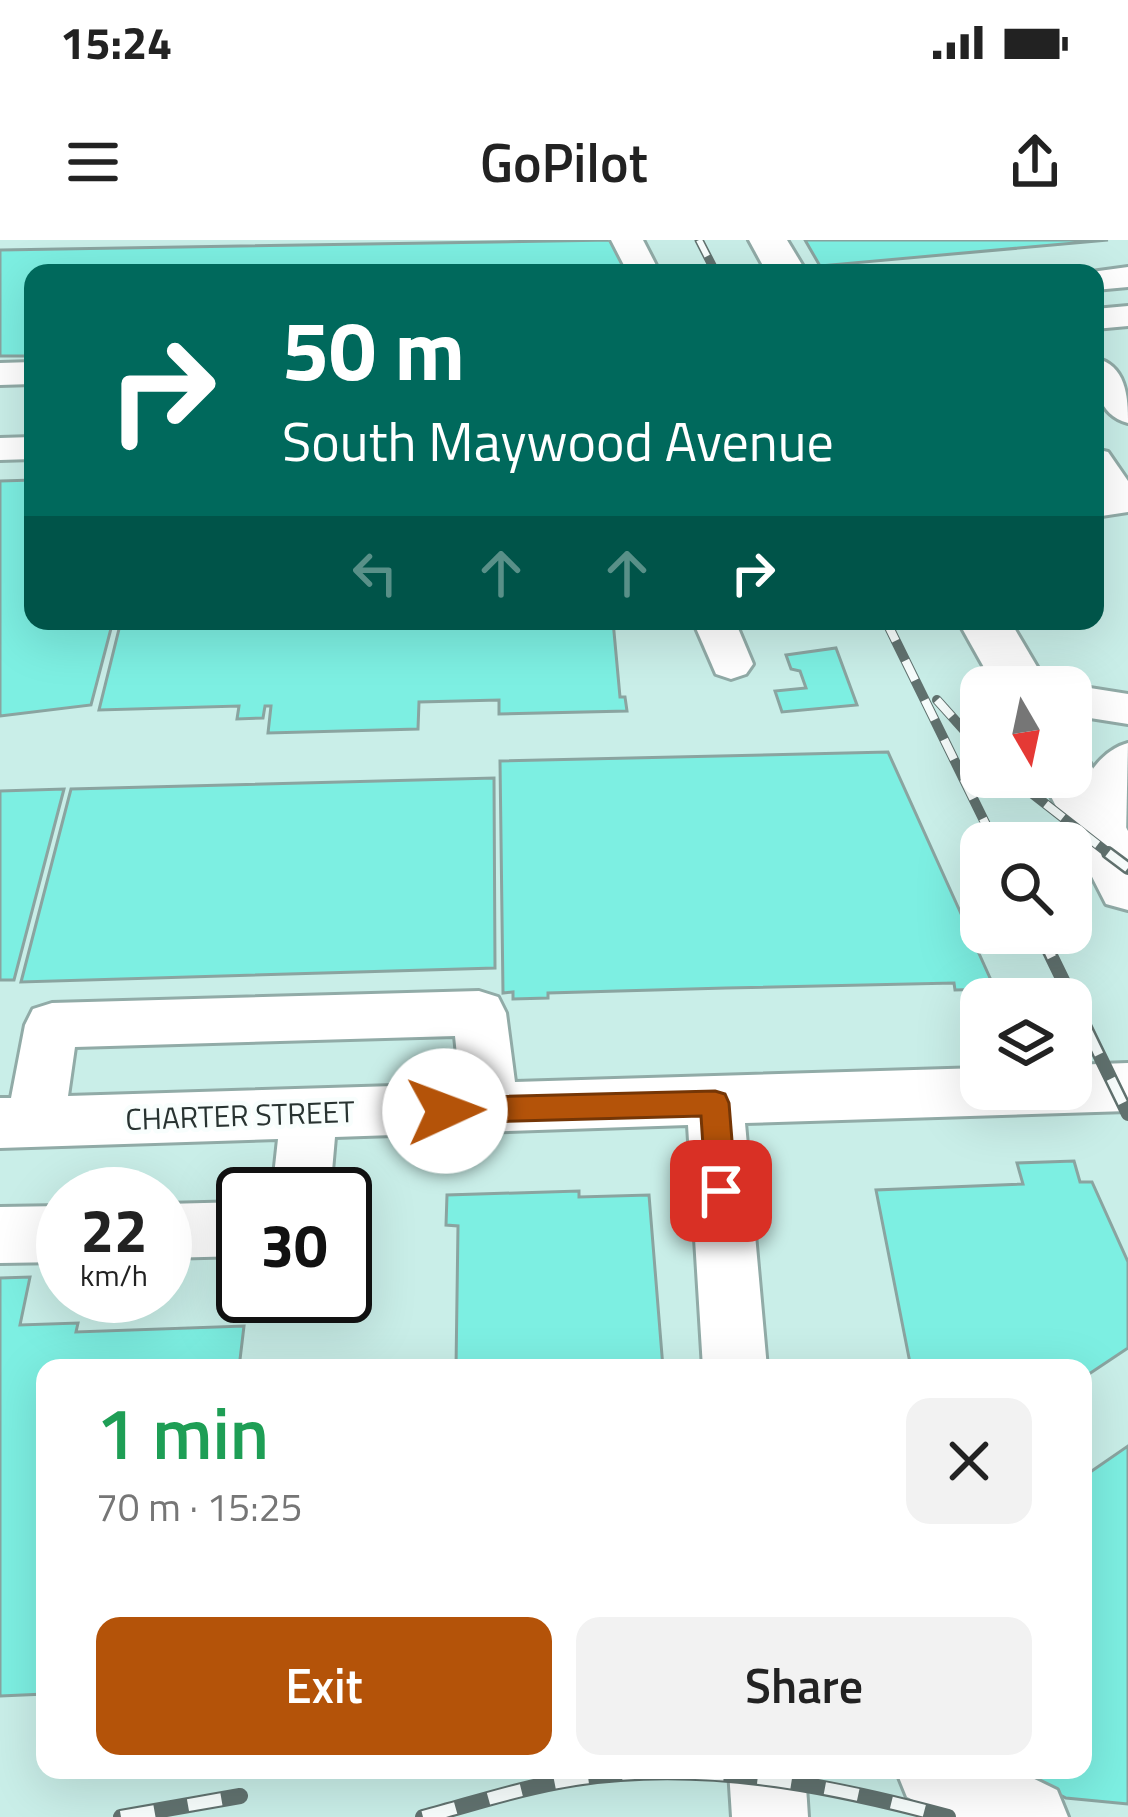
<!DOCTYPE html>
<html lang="en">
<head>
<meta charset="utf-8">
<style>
	body { margin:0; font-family:"Titillium Web",sans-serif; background:#f2f2f2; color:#222; height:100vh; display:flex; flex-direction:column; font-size:45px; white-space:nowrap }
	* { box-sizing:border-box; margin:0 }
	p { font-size:39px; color:#767676 }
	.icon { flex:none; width:66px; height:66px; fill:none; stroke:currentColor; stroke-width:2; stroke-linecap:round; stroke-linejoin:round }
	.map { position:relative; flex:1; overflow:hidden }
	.details { position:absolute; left:36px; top:1119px; width:1056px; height:420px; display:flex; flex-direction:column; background:#fff; border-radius:24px; box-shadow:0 12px 48px #0002 }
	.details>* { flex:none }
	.guide { position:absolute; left:24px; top:24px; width:1080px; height:366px; border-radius:24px; box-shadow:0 12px 48px #0002; background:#00695c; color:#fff; overflow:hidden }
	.needle { width:78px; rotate:171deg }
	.fabs { position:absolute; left:960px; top:426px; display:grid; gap:24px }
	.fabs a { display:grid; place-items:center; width:132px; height:132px; border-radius:24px; background:#fff; box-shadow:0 12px 48px #0002; font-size:60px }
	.speed { position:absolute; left:36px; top:927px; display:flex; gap:24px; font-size:60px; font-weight:700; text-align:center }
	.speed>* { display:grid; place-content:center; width:156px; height:156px; border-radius:50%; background:#fff; box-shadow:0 12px 48px #0002; line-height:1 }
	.speed small { font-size:30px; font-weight:400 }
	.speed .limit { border:6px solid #111; border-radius:18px; background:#fff; color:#111 }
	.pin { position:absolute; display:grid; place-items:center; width:102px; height:102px; color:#fff; margin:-51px; border-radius:24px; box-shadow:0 6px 18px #0006 }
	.me { position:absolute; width:132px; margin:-66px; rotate:88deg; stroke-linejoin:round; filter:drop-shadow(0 0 9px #0008) }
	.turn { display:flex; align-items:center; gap:42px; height:252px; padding:0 60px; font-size:54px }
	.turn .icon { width:156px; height:156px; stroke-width:2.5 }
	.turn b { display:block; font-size:84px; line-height:102px }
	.lanes { display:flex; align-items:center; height:114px; padding:0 60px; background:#0003; justify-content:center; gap:60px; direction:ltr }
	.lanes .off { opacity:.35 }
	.round { display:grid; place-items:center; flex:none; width:126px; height:126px; border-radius:24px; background:#f2f2f2 }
	.summary { display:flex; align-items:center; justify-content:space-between; height:204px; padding:0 60px }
	h1 { font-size:72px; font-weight:600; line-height:90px; color:#1e9e55 }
	.action { display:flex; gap:24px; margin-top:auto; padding:24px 60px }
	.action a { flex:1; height:138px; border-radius:24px; background:#b45309; color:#fff; font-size:48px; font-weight:600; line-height:138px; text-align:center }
	.action a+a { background:#f2f2f2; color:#222 }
	.status { display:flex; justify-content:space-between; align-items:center; height:84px; padding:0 60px; background:#fff; direction:ltr }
	.status svg { height:33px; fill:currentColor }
	header { display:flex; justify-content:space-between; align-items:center; height:156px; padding:0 60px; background:#fff; font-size:54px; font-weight:600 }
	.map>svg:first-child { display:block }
	.built { fill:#c9eee8; fill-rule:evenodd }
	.building { fill:#7defe2; stroke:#8aa4a0; stroke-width:3 }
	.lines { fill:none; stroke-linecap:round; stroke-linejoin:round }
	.minor-casing { stroke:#91aba7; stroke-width:6 }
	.major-casing { stroke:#91aba7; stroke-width:6 }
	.minor { fill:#fff; fill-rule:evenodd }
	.major { fill:#fff; fill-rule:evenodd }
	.rail-far3-casing { stroke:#61726f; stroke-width:9 }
	.rail-far2-casing { stroke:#61726f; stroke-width:10 }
	.rail-far1-casing { stroke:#61726f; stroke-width:14 }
	.rail-casing { stroke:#61726f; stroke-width:16 }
	.rail-far3 { stroke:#f8fefd; stroke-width:6; stroke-dasharray:18; stroke-linecap:butt }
	.rail-far2 { stroke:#f8fefd; stroke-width:8; stroke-dasharray:22; stroke-linecap:butt }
	.rail-far1 { stroke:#f8fefd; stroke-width:9; stroke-dasharray:27; stroke-linecap:butt }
	.rail { stroke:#f8fefd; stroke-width:12; stroke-dasharray:34; stroke-linecap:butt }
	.route { fill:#b45309; stroke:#753606; stroke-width:3 }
	.labels { text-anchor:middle; stroke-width:9; stroke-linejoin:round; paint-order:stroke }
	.street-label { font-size:30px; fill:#283331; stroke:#f8fefd }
</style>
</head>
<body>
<div class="status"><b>15:24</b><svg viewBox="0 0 49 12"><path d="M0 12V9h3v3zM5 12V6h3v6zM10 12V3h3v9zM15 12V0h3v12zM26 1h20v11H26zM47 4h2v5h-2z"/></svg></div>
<header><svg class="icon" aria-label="menu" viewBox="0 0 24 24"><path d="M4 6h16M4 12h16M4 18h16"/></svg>GoPilot<svg class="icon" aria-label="share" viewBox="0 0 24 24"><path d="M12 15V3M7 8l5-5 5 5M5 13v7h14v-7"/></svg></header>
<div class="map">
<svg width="1128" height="1577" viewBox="0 0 1128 1577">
	<rect width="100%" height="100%" fill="#dbf6f2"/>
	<path class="built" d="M0,0H1128V1577H0ZM33,33H1095V381H33ZM981,447H1071V537H981ZM981,603H1071V693H981ZM981,759H1071V849H981ZM63,954H165V1056H63ZM243,954H345V1056H243ZM45,1128H1083V1530H45Z"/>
	<g class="building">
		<polygon points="612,0 626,33 33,33 33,116 0,116 0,10"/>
		<polygon points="805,0 1108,0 820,26"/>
		<polygon points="33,240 33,381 113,381 91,465 0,476 0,241"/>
		<polygon points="121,381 613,381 620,457 625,457 627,471 499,474 499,460 419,462 418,489 268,493 271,466 265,466 263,478 237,479 239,466 99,470"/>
		<polygon points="836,408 857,465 782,472 775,451 806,448 800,431 791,429 786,415"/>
		<polygon points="888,512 995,749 955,750 954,743 726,748 548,753 548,758 513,759 513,752 503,753 500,521"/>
		<polygon points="494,538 495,728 21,742 71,549"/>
		<polygon points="64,549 14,740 0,740 0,551"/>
		<polygon points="1074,921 1080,942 1092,942 1128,1022 1128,1108 1083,1138 1083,1128 911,1128 876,950 1023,944 1017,923"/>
		<polygon points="579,951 579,957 649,955 663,1128 456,1128 458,986 446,985 447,955"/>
		<polygon points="30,1037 20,1085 78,1083 76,1092 244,1086 239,1128 45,1128 45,1454 0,1456 0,1038"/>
		<polygon points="1128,1206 1128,1564 1066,1558 1011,1530 1083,1530 1083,1237"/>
	</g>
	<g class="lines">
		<g class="minor-casing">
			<g id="minor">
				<polygon points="611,0 643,0 660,33 628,33"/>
				<polygon points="1128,27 1128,47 1095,50 1095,33 1084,33"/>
				<polygon points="1128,66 1128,86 1095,89 1095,69"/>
				<path d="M1095,118C1126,125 1128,156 1128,183C1097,175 1095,145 1095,118Z"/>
				<polygon points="33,122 33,144 0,145 0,123"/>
				<polygon points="33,197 33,219 0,220 0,198"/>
				<polygon points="1095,209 1108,212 1128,241 1128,272 1095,277"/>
				<polygon points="693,381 735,381 753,424 746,434 731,439 716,434"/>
				<polygon points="1071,445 1128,454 1128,484 1071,475 1071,447 1063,447"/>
				<path d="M1128,503L1126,596L1119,609L1102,614L1085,609C1064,571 1088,514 1128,503Z"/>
				<path d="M479,751L498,757L506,773L515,842L981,828V849H1071V825L1128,823V871L745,883L767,1128H703L688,885L335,897L330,954H272L278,899L0,908V858H11L25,785L33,769L52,763ZM455,796L460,844L68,856L75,807Z"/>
				<polygon points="243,962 243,1016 165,1018 165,964"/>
				<polygon points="63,966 63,1022 0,1023 0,967"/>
				<polygon points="729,1530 805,1530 808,1577 732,1577"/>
				<polygon points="896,1530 1016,1530 1057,1550 1068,1577 948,1577 907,1557"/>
			</g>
		</g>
		<g class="major-casing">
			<g id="major">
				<polygon points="749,0 787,0 807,33 767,33"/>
				<polygon points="958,381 1010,381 1049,447 995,447"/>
				<polygon points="1071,517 1090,523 1128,591 1128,670 1106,664 1041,537 1071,537"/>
			</g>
		</g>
		<use href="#minor" class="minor"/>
		<use href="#major" class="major"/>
		<g class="rail-far3-casing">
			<polyline id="rail-far3" points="699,0 716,33"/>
		</g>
		<g class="rail-far2-casing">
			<g id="rail-far2">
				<polyline points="886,381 995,603"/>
				<polyline points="937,460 981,509"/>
				<polyline points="1011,537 1112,616"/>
			</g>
		</g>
		<g class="rail-far1-casing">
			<g id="rail-far1">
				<polyline points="1108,613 1128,628"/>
				<polyline points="1040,693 1128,874"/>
			</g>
		</g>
		<g class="rail-casing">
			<g id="rail">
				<polyline points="121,1577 240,1556"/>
				<path d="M423,1577C473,1564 523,1547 575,1539C701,1520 826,1544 948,1577"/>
			</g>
		</g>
		<use href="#rail-far3" class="rail-far3"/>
		<use href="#rail-far2" class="rail-far2"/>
		<use href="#rail-far1" class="rail-far1"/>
		<use href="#rail" class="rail"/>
	</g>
	<polygon class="route" points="715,851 725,854 729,863 736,951 732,961 721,965 711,961 706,951 701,876 445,883 435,879 431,871 435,862 445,858"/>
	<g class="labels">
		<g class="street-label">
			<text transform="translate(240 876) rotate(-2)" y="10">CHARTER STREET</text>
		</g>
	</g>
</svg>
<div class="fabs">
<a><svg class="needle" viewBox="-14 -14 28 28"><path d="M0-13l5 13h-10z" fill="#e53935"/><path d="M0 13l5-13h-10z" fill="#767676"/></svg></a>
<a><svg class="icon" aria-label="search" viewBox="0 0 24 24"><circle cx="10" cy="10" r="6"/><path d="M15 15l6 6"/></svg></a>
<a><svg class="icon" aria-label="layers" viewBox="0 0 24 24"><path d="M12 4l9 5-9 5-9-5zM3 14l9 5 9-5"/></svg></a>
</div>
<div class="speed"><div>22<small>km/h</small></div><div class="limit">30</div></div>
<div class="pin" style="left:721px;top:951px;background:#d93025"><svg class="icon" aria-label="arrive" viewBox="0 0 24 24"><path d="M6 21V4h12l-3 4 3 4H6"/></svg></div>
<svg class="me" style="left:445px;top:871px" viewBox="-20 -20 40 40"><circle r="19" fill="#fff"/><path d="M0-13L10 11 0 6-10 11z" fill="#b45309"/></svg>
<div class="guide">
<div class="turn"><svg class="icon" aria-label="right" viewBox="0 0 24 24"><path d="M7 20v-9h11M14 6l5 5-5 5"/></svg><div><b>50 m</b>South Maywood Avenue</div></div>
<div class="lanes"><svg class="icon off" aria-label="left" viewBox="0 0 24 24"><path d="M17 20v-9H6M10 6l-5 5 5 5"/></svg><svg class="icon off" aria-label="ahead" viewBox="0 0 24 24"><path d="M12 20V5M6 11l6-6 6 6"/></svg><svg class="icon off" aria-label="ahead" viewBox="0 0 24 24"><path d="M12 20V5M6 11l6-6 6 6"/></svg><svg class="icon" aria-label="right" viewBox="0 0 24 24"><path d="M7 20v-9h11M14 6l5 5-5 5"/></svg></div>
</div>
<section class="details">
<div class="summary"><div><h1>1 min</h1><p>70 m · 15:25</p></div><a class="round"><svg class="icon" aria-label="close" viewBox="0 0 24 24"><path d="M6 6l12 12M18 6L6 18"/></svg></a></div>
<div class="action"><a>Exit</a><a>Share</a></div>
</section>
</div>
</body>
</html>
